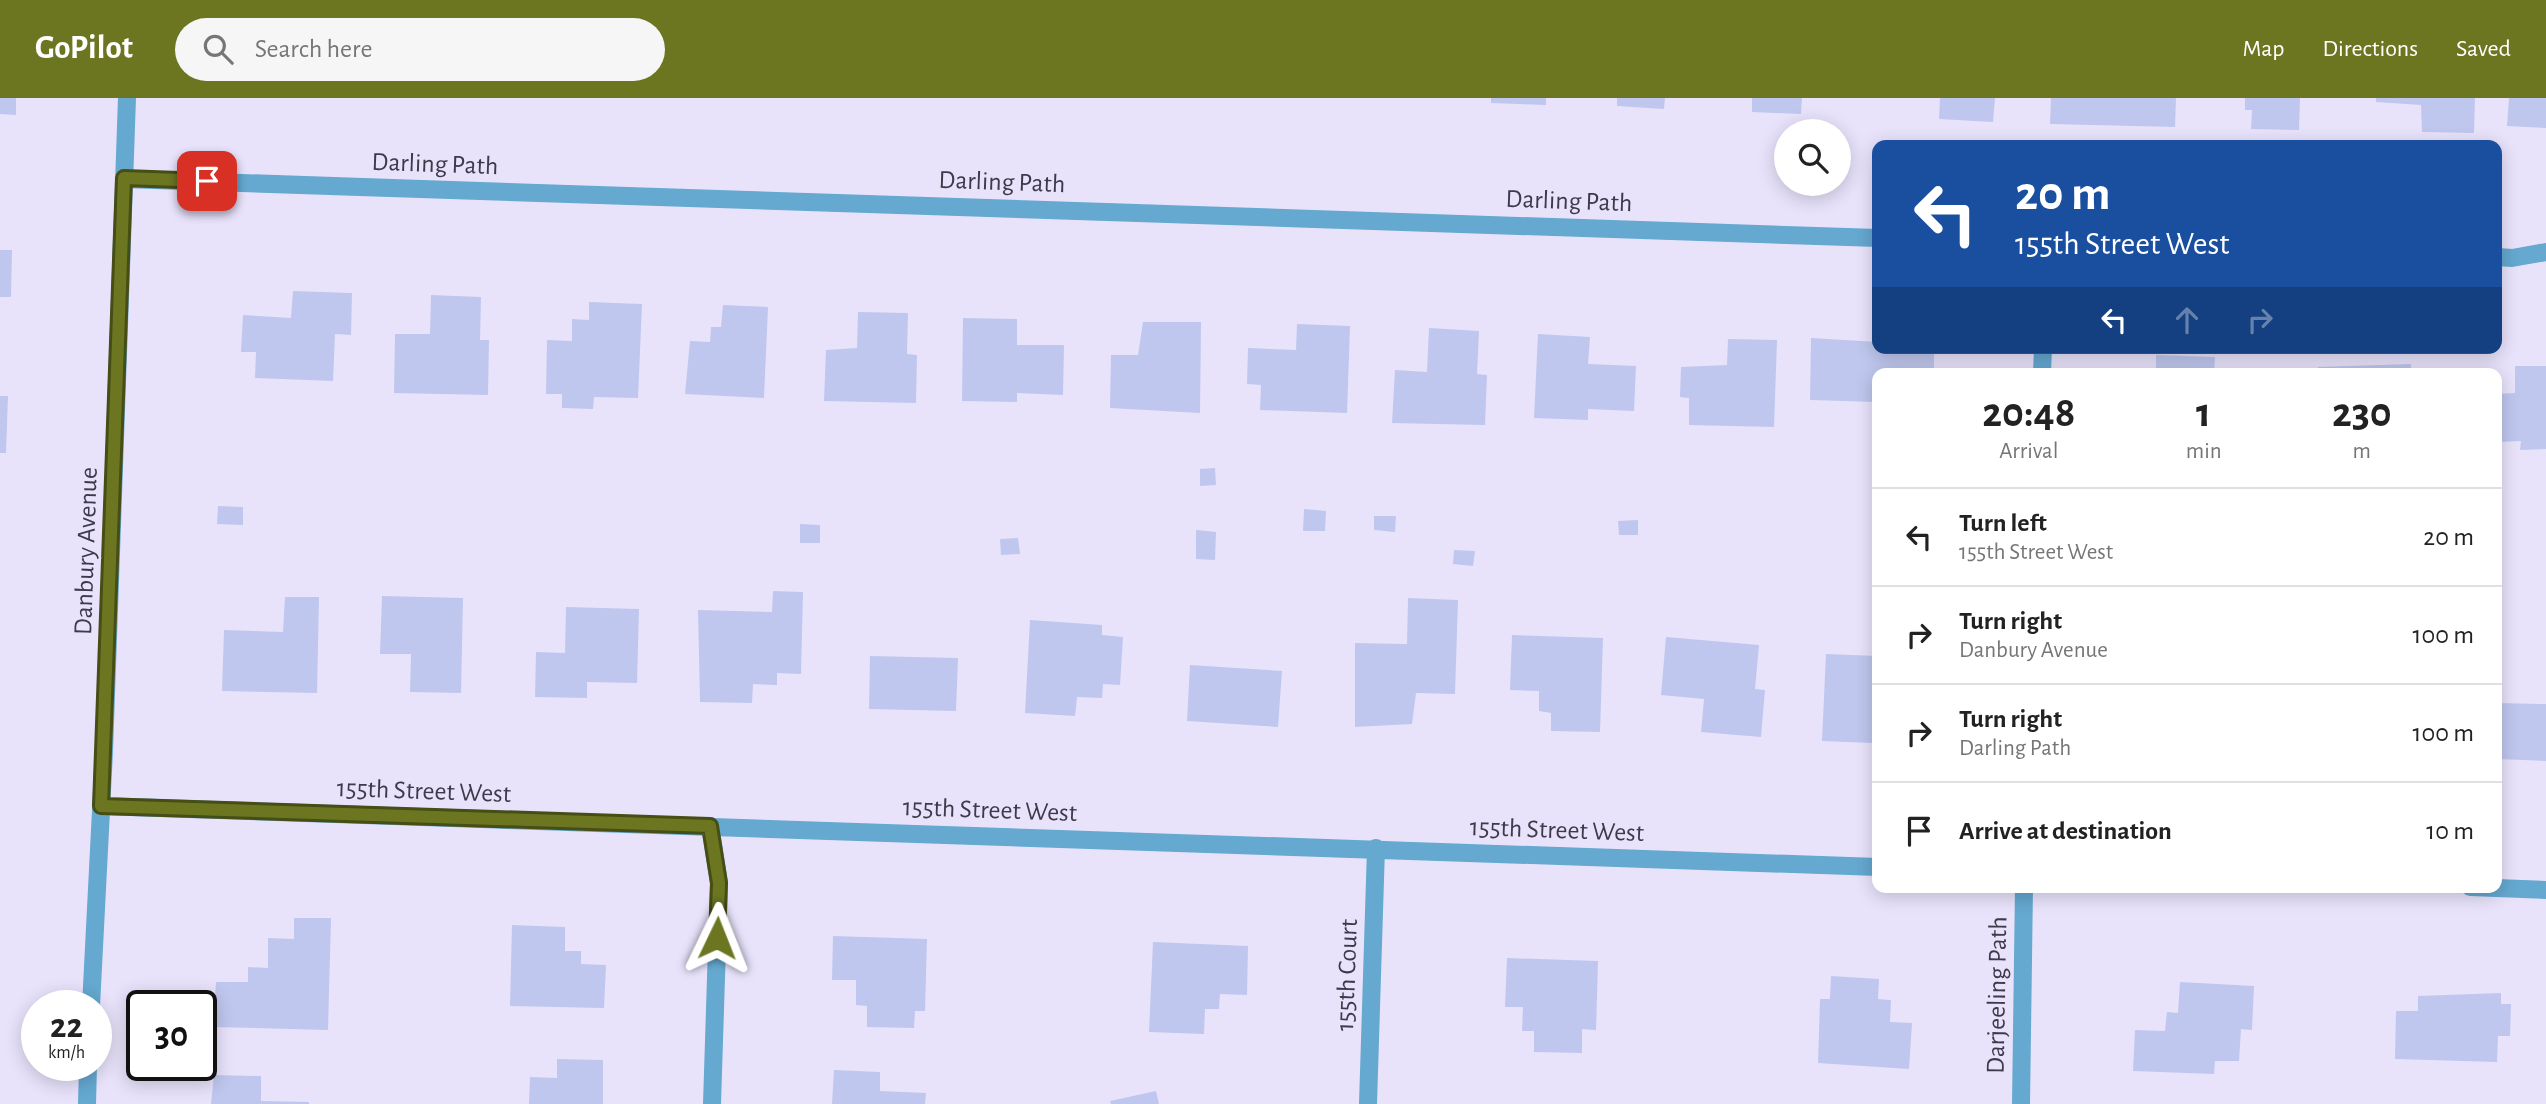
<!DOCTYPE html>
<html lang="en">
<head>
<meta charset="utf-8">
<style>
	body { margin:0; font-family:"Alegreya Sans",sans-serif; background:#f6f6f6; color:#222; height:100vh; display:flex; flex-direction:column; font-size:26px; white-space:nowrap }
	* { box-sizing:border-box; margin:0 }
	p { font-size:23px; color:#767676 }
	.icon { flex:none; width:38px; height:38px; fill:none; stroke:currentColor; stroke-width:2; stroke-linecap:round; stroke-linejoin:round }
	.map { position:relative; flex:1; overflow:hidden }
	.sheet { position:absolute; left:1872px; top:270px; width:630px; height:525px; display:flex; flex-direction:column; background:#fff; border-radius:14px; box-shadow:0 4px 18px #0003 }
	.sheet>* { flex:none }
	.guide { position:absolute; left:1872px; top:42px; width:630px; height:214px; border-radius:14px; box-shadow:0 4px 18px #0003; background:#1a4fa0; color:#fff; overflow:hidden }
	.fabs { position:absolute; left:1774px; top:21px; display:grid; gap:14px }
	.fabs a { display:grid; place-items:center; width:77px; height:77px; border-radius:50%; background:#fff; box-shadow:0 4px 18px #0003; font-size:35px }
	.speed { position:absolute; left:21px; top:892px; display:flex; gap:14px; font-size:35px; font-weight:700; text-align:center }
	.speed>* { display:grid; place-content:center; width:91px; height:91px; border-radius:50%; background:#fff; box-shadow:0 4px 18px #0003; line-height:1 }
	.speed small { font-size:18px; font-weight:400 }
	.speed .limit { border:4px solid #111; border-radius:10px; background:#fff; color:#111 }
	.pin { position:absolute; display:grid; place-items:center; width:60px; height:60px; color:#fff; margin:-30px; border-radius:14px; box-shadow:0 4px 10px #0006 }
	.me { position:absolute; width:77px; margin:-38px; rotate:2deg; stroke-linejoin:round; filter:drop-shadow(0 0 5px #0008) }
	.turn { display:flex; align-items:center; gap:24px; height:147px; padding:0 28px; font-size:32px }
	.turn .icon { width:91px; height:91px; stroke-width:2.5 }
	.turn b { display:block; font-size:49px; line-height:60px }
	.lanes { display:flex; align-items:center; height:66px; padding:0 28px; background:#0003; justify-content:center; gap:35px; direction:ltr }
	.lanes .off { opacity:.35 }
	.eta { display:flex; justify-content:space-evenly; align-items:center; height:119px; text-align:center }
	.eta b { font-size:42px; font-weight:700; line-height:49px }
	ul { padding:0; list-style:none }
	li { display:flex; align-items:center; gap:21px; height:98px; padding:0 28px; border-top:2px solid #e0e0e0 }
	li div { flex:1 }
	li b { display:block; font-size:26px }
	li em { font-style:normal }
	header { display:flex; align-items:center; gap:42px; box-sizing:border-box; height:98px; padding:0 35px; background:#6c7621; color:#fff }
	header strong { font-size:33px }
	nav { display:flex; gap:38px; margin-inline-start:auto; font-size:24px }
	.search { width:490px; height:63px; background:#f6f6f6; display:flex; align-items:center; gap:18px; box-sizing:border-box; padding:0 24px; border-radius:38px; color:#767676; font-size:26px }
	.map>svg:first-child { display:block }
	.building { fill:#bfc7ee }
	.lines { fill:none; stroke-linecap:round; stroke-linejoin:round }
	.minor { stroke:#65a8d0; stroke-width:18 }
	.route-casing { stroke:#464d15; stroke-width:18 }
	.route { stroke:#6c7621; stroke-width:12 }
	.labels { text-anchor:middle; stroke-width:5; stroke-linejoin:round; paint-order:stroke }
	.street-label { font-size:26px; fill:#3e3a4a; stroke:#e8e3fb }
</style>
</head>
<body>
<header>
<strong>GoPilot</strong>
<div class="search"><svg class="icon" aria-label="search" viewBox="0 0 24 24"><circle cx="10" cy="10" r="6"/><path d="M15 15l6 6"/></svg>Search here</div>
<nav><a>Map</a><a>Directions</a><a>Saved</a></nav>
</header>
<div class="map">
<svg width="2546" height="1006" viewBox="0 0 2546 1006">
	<rect width="100%" height="100%" fill="#e8e3fb"/>
	<g class="building">
		<polygon points="0,0 16,0 16,17 0,16"/>
		<polygon points="1491,0 1546,0 1546,7 1491,5"/>
		<polygon points="1617,0 1665,0 1664,11 1617,8"/>
		<polygon points="1752,0 1802,0 1801,16 1752,14"/>
		<polygon points="1940,0 1995,0 1993,24 1939,21"/>
		<polygon points="2051,0 2176,0 2175,29 2050,26"/>
		<polygon points="2245,0 2300,0 2299,32 2251,31 2252,12 2245,12"/>
		<polygon points="2376,0 2475,0 2474,35 2422,34 2421,7 2376,4"/>
		<polygon points="2509,0 2546,0 2546,30 2507,28"/>
		<polygon points="0,152 12,152 11,199 0,199"/>
		<polygon points="293,193 352,195 351,237 335,236 333,283 255,280 256,254 241,254 243,217 291,220"/>
		<polygon points="431,197 481,199 480,242 489,242 488,297 394,295 395,236 430,236"/>
		<polygon points="589,204 642,206 638,300 594,299 593,311 562,310 562,296 546,296 547,242 572,243 572,221 589,222"/>
		<polygon points="723,207 768,209 764,300 685,296 690,243 710,244 711,229 721,229"/>
		<polygon points="858,214 908,215 907,256 917,257 916,305 824,303 826,252 857,250"/>
		<polygon points="963,220 1017,221 1017,247 1064,247 1063,297 1017,295 1017,304 962,303"/>
		<polygon points="1143,224 1201,224 1200,315 1110,310 1111,257 1138,257"/>
		<polygon points="1297,226 1350,228 1347,315 1260,312 1261,287 1247,286 1248,250 1296,252"/>
		<polygon points="1429,230 1479,233 1477,276 1487,277 1485,327 1392,325 1395,272 1427,274"/>
		<polygon points="1538,236 1590,239 1588,266 1636,268 1634,313 1588,311 1588,322 1534,320"/>
		<polygon points="1811,240 1878,244 1878,250 1934,250 1934,275 1878,275 1878,304 1810,302"/>
		<polygon points="1728,241 1777,242 1774,329 1689,327 1689,300 1680,299 1681,269 1727,267"/>
		<polygon points="2156,257 2215,259 2214,275 2156,275"/>
		<polygon points="2411,266 2411,275 2318,275 2318,269"/>
		<polygon points="2515,268 2546,268 2546,351 2520,352 2521,343 2497,344 2497,296 2515,295"/>
		<polygon points="0,298 8,298 6,355 0,355"/>
		<polygon points="1215,370 1216,387 1200,388 1200,371"/>
		<polygon points="218,408 243,409 243,427 217,426"/>
		<polygon points="1304,411 1326,413 1325,433 1303,433"/>
		<polygon points="1374,418 1396,418 1395,434 1374,432"/>
		<polygon points="1638,422 1638,437 1619,437 1618,423"/>
		<polygon points="800,426 820,427 820,445 800,445"/>
		<polygon points="1196,432 1216,434 1215,462 1196,461"/>
		<polygon points="1018,440 1020,456 1001,457 1000,441"/>
		<polygon points="1454,452 1475,453 1473,468 1453,466"/>
		<polygon points="773,493 803,494 801,576 777,575 777,587 753,586 752,605 700,604 698,512 772,514"/>
		<polygon points="382,498 463,500 461,595 410,594 411,556 380,556"/>
		<polygon points="285,499 319,499 317,595 222,593 224,532 283,534"/>
		<polygon points="1408,500 1458,502 1455,596 1416,595 1412,626 1355,629 1355,545 1407,546"/>
		<polygon points="566,509 639,511 637,585 587,584 587,600 535,599 536,554 565,555"/>
		<polygon points="1030,522 1102,527 1102,537 1123,539 1120,587 1103,586 1102,600 1077,599 1075,618 1025,615"/>
		<polygon points="1512,537 1603,540 1600,634 1551,633 1551,615 1539,613 1539,593 1510,592"/>
		<polygon points="1666,539 1759,547 1755,591 1765,592 1761,639 1701,634 1704,601 1661,597"/>
		<polygon points="1826,556 1878,558 1878,620 1874,620 1872,645 1822,643"/>
		<polygon points="870,558 958,560 956,613 869,611"/>
		<polygon points="1190,567 1282,573 1278,629 1187,623"/>
		<polygon points="2497,605 2546,606 2546,663 2497,661"/>
		<polygon points="294,820 331,820 328,932 213,929 216,884 248,884 248,869 268,870 268,840 294,841"/>
		<polygon points="512,827 565,829 565,853 581,853 581,866 606,867 604,910 510,908"/>
		<polygon points="833,838 927,841 925,913 915,913 914,930 867,929 867,908 856,907 856,882 832,882"/>
		<polygon points="1153,844 1248,848 1247,897 1220,896 1219,911 1205,911 1204,936 1149,934"/>
		<polygon points="1507,860 1598,863 1596,932 1582,931 1582,955 1534,954 1534,933 1522,933 1523,909 1505,909"/>
		<polygon points="1831,878 1879,881 1878,901 1891,902 1890,924 1912,925 1909,971 1818,965 1820,901 1830,901"/>
		<polygon points="2180,884 2254,888 2252,932 2241,931 2239,963 2215,963 2214,976 2133,973 2135,932 2165,933 2167,914 2178,915"/>
		<polygon points="2501,895 2501,906 2511,906 2510,938 2498,938 2497,964 2395,961 2396,913 2418,913 2418,898"/>
		<polygon points="557,961 603,962 603,1006 529,1006 530,979 557,980"/>
		<polygon points="834,972 880,974 880,993 926,995 925,1006 832,1006"/>
		<polygon points="214,977 261,978 261,1003 309,1004 309,1006 211,1006"/>
		<polygon points="1156,993 1159,1006 1111,1006 1110,1003"/>
	</g>
	<g class="lines">
		<g class="minor">
			<polyline points="124,81 1878,140"/>
			<polyline points="2497,159 2512,160 2546,154"/>
			<polyline points="2042,275 2043,250"/>
			<polyline points="101,708 1878,769"/>
			<polyline points="710,728 719,785 712,1006"/>
			<polyline points="2470,789 2546,792"/>
			<polyline points="91,908 104,654 127,0"/>
			<polyline points="87,1006 88,968"/>
			<polyline points="1368,1006 1376,750"/>
			<polyline points="2021,1006 2024,789"/>
		</g>
	</g>
	<g class="lines">
		<g class="route-casing">
			<polyline id="route" points="207,83 124,80 101,708 710,728 719,785 717,840"/>
		</g>
		<use href="#route" class="route"/>
	</g>
	<g class="labels">
		<g class="street-label">
			<text transform="translate(435 65) rotate(2)" y="9">Darling Path</text>
			<text transform="translate(1002 83) rotate(2)" y="9">Darling Path</text>
			<text transform="translate(1569 102) rotate(2)" y="9">Darling Path</text>
			<text transform="translate(85 453) rotate(-88)" y="9">Danbury Avenue</text>
			<text transform="translate(424 692) rotate(2)" y="9">155th Street West</text>
			<text transform="translate(990 711) rotate(2)" y="9">155th Street West</text>
			<text transform="translate(1557 731) rotate(2)" y="9">155th Street West</text>
			<text transform="translate(1346 877) rotate(-88)" y="9">155th Court</text>
			<text transform="translate(1996 897) rotate(-89)" y="9">Darjeeling Path</text>
		</g>
	</g>
</svg>
<div class="fabs">
<a><svg class="icon" aria-label="search" viewBox="0 0 24 24"><circle cx="10" cy="10" r="6"/><path d="M15 15l6 6"/></svg></a>
</div>
<div class="speed"><div>22<small>km/h</small></div><div class="limit">30</div></div>
<div class="pin" style="left:207px;top:83px;background:#d93025"><svg class="icon" aria-label="arrive" viewBox="0 0 24 24"><path d="M6 21V4h12l-3 4 3 4H6"/></svg></div>
<svg class="me" style="left:717px;top:840px" viewBox="-20 -20 40 40"><path d="M0-17L14 15 0 8-14 15z" fill="#6c7621" stroke="#fff" stroke-width="4"/></svg>
<div class="guide">
<div class="turn"><svg class="icon" aria-label="left" viewBox="0 0 24 24"><path d="M17 20v-9H6M10 6l-5 5 5 5"/></svg><div><b>20 m</b>155th Street West</div></div>
<div class="lanes"><svg class="icon" aria-label="left" viewBox="0 0 24 24"><path d="M17 20v-9H6M10 6l-5 5 5 5"/></svg><svg class="icon off" aria-label="ahead" viewBox="0 0 24 24"><path d="M12 20V5M6 11l6-6 6 6"/></svg><svg class="icon off" aria-label="right" viewBox="0 0 24 24"><path d="M7 20v-9h11M14 6l5 5-5 5"/></svg></div>
</div>
<section class="sheet">
<div class="eta">
<div><b>20:48</b><p>Arrival</p></div>
<div><b>1</b><p>min</p></div>
<div><b>230</b><p>m</p></div>
</div>
<ul>
<li><svg class="icon" aria-label="left" viewBox="0 0 24 24"><path d="M17 20v-9H6M10 6l-5 5 5 5"/></svg><div><b>Turn left</b><p>155th Street West</p></div><em>20 m</em></li>
<li><svg class="icon" aria-label="right" viewBox="0 0 24 24"><path d="M7 20v-9h11M14 6l5 5-5 5"/></svg><div><b>Turn right</b><p>Danbury Avenue</p></div><em>100 m</em></li>
<li><svg class="icon" aria-label="right" viewBox="0 0 24 24"><path d="M7 20v-9h11M14 6l5 5-5 5"/></svg><div><b>Turn right</b><p>Darling Path</p></div><em>100 m</em></li>
<li><svg class="icon" aria-label="arrive" viewBox="0 0 24 24"><path d="M6 21V4h12l-3 4 3 4H6"/></svg><div><b>Arrive at destination</b></div><em>10 m</em></li>
</ul>
</section>
</div>
</body>
</html>
